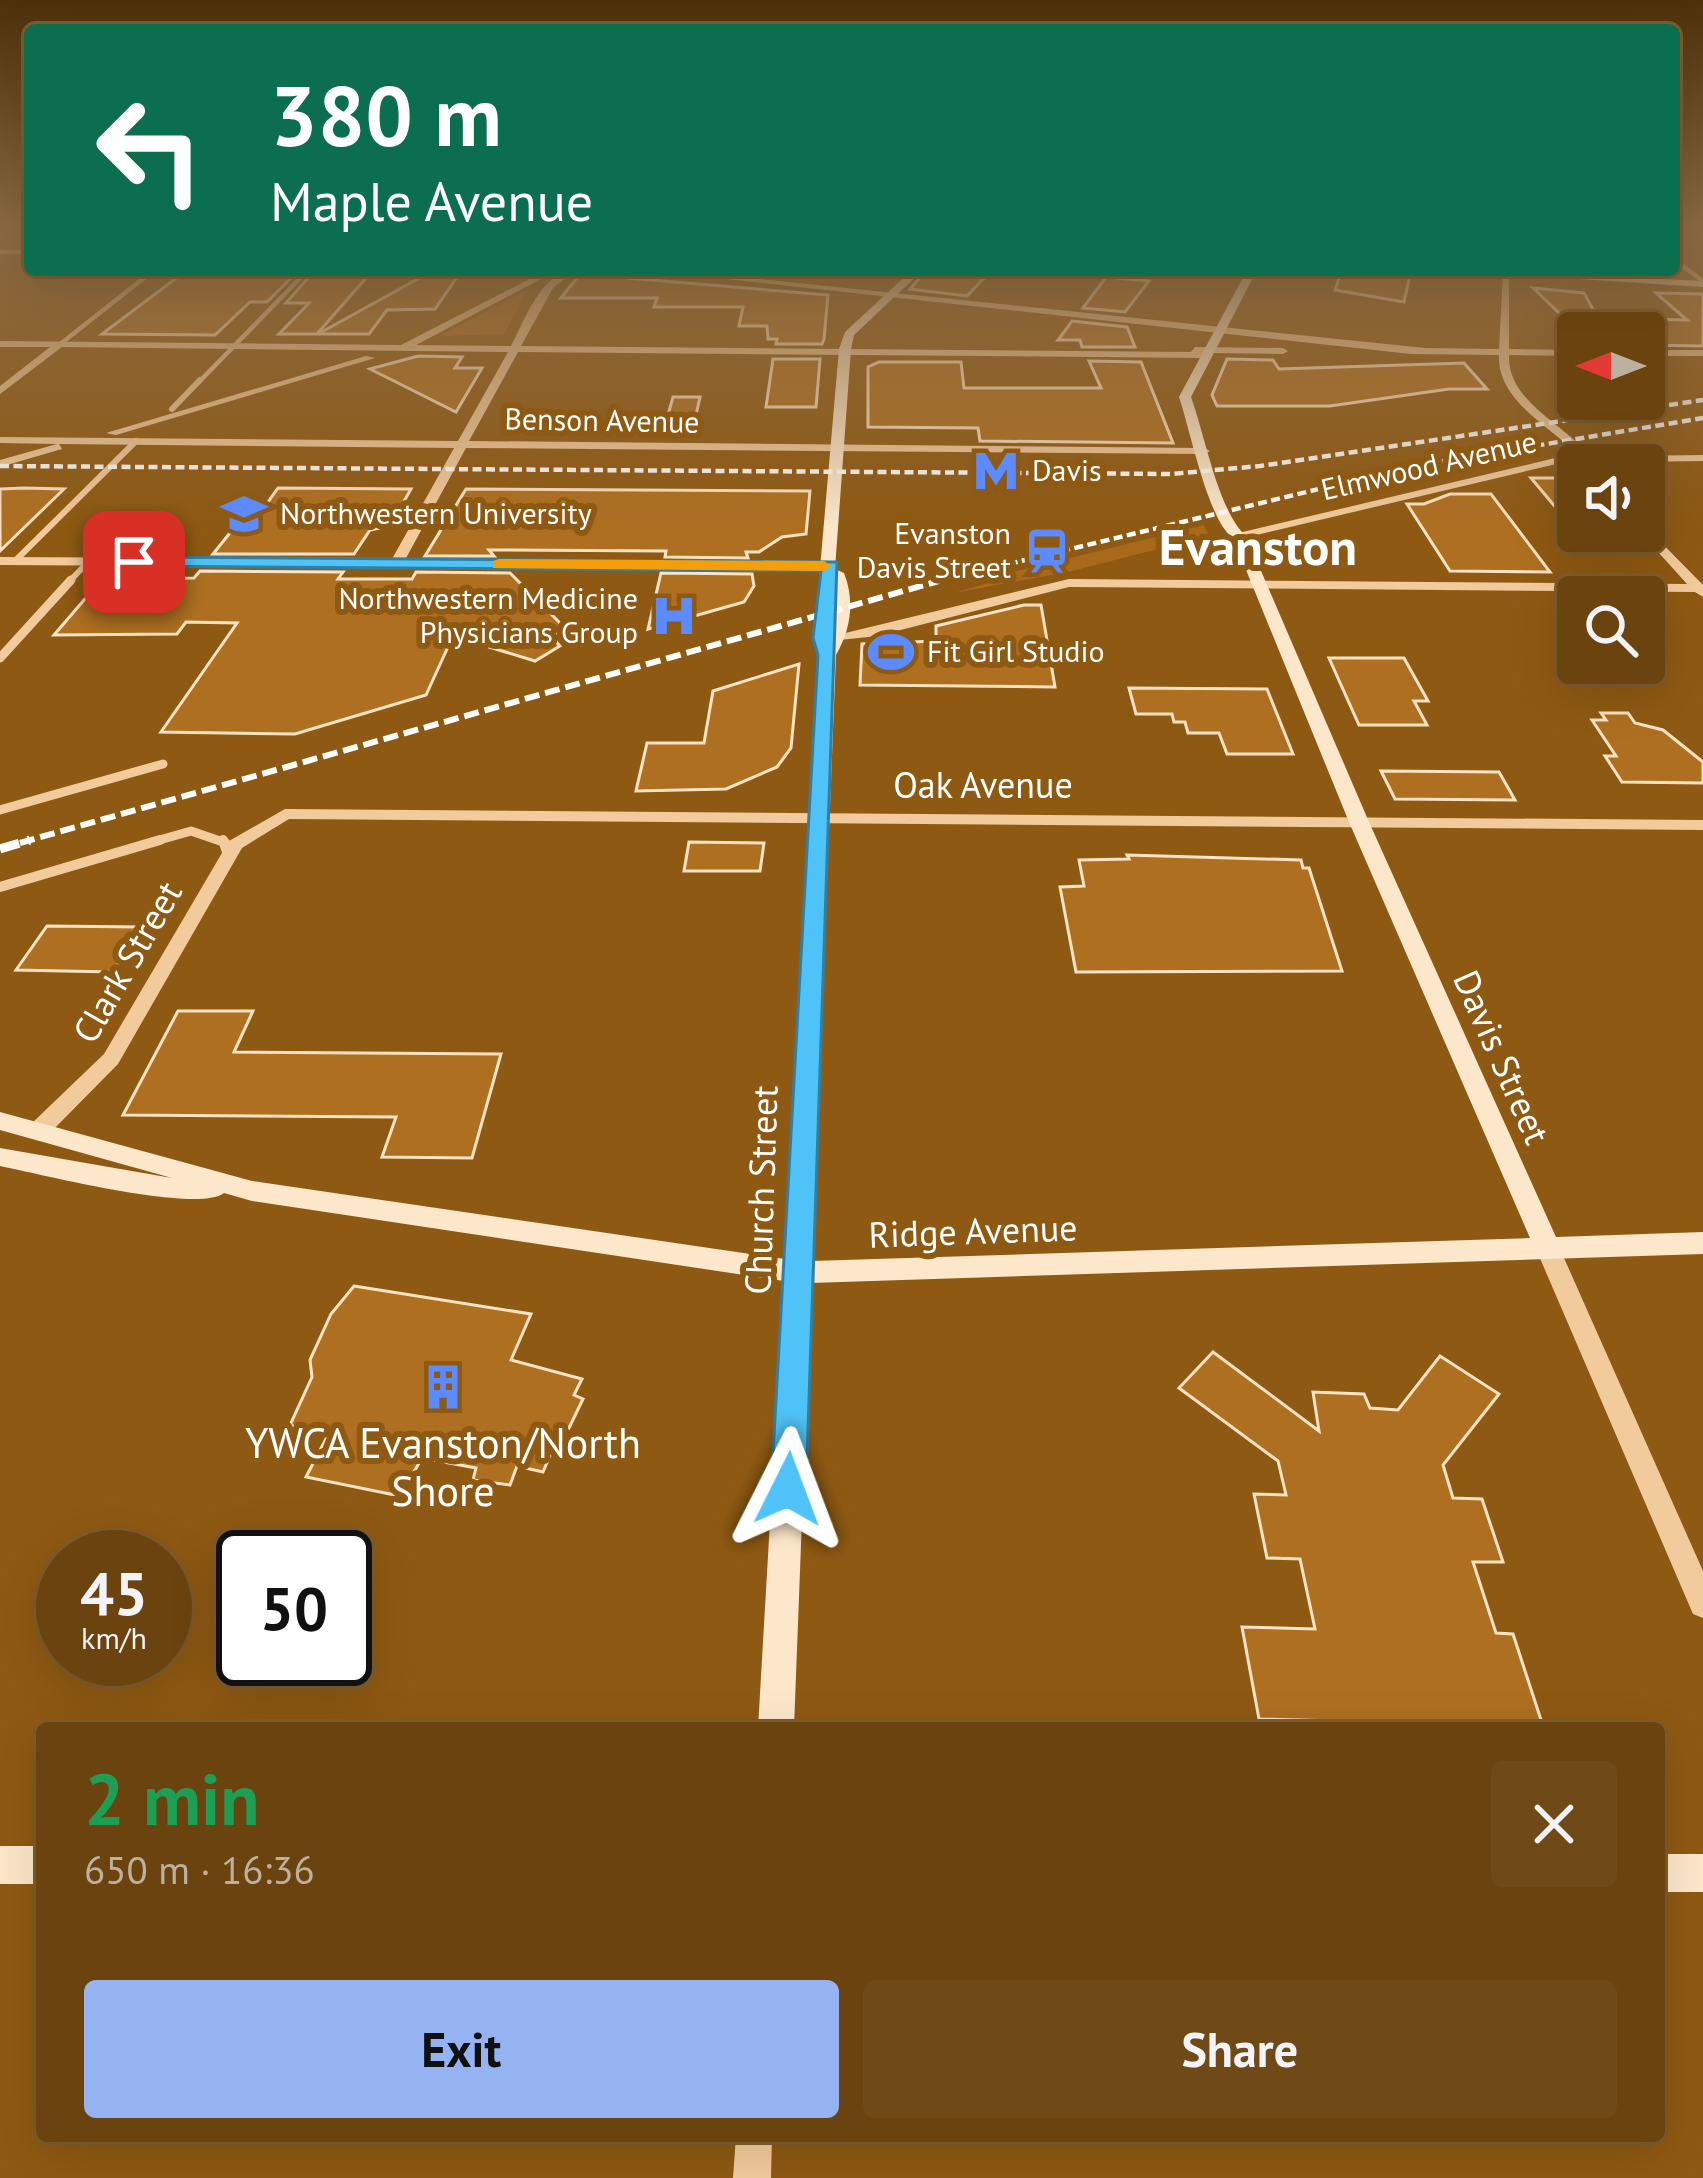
<!DOCTYPE html>
<html lang="en">
<head>
<meta charset="utf-8">
<style>
	body { margin:0; font-family:"PT Sans",sans-serif; background:#6f4a17; color:#f1f3f6; height:100vh; display:flex; flex-direction:column; font-size:45px; white-space:nowrap }
	* { box-sizing:border-box; margin:0 }
	p { font-size:39px; color:#beb09e }
	.icon { flex:none; width:66px; height:66px; fill:none; stroke:currentColor; stroke-width:2; stroke-linecap:round; stroke-linejoin:round }
	.map { position:relative; flex:1; overflow:hidden }
	.panel { position:absolute; left:36px; top:1722px; width:1629px; height:420px; display:flex; flex-direction:column; background:#6a430e; border-radius:12px; box-shadow:0 12px 48px #0002,0 0 0 3px #7d5c2e }
	.panel>* { flex:none }
	.banner { position:absolute; left:24px; top:24px; width:1656px; height:252px; border-radius:12px; box-shadow:0 12px 48px #0002,0 0 0 3px #7d5c2e; background:#0b6e4f; color:#fff; overflow:hidden }
	.needle { width:78px; rotate:270deg }
	.controls { position:absolute; left:1557px; top:312px; display:grid; gap:24px }
	.controls a { display:grid; place-items:center; width:108px; height:108px; border-radius:12px; background:#6a430e; box-shadow:0 12px 48px #0002,0 0 0 3px #7d5c2e; font-size:60px }
	.speed { position:absolute; left:36px; top:1530px; display:flex; gap:24px; font-size:60px; font-weight:700; text-align:center }
	.speed>* { display:grid; place-content:center; width:156px; height:156px; border-radius:50%; background:#6a430e; box-shadow:0 12px 48px #0002,0 0 0 3px #7d5c2e; line-height:1 }
	.speed small { font-size:30px; font-weight:400 }
	.speed .limit { border:6px solid #111; border-radius:18px; background:#fff; color:#111 }
	.pin { position:absolute; display:grid; place-items:center; width:102px; height:102px; color:#fff; margin:-51px; border-radius:24px; box-shadow:0 6px 18px #0006 }
	.me { position:absolute; width:132px; margin:-66px; rotate:3deg; stroke-linejoin:round; filter:drop-shadow(0 0 9px #0008) }
	.turn { display:flex; align-items:center; gap:42px; height:252px; padding:0 48px; font-size:54px }
	.turn .icon { width:156px; height:156px; stroke-width:2.5 }
	.turn b { display:block; font-size:84px; line-height:102px }
	.round { display:grid; place-items:center; flex:none; width:126px; height:126px; border-radius:12px; background:#6f4a17 }
	.headline { display:flex; align-items:center; justify-content:space-between; height:204px; padding:0 48px }
	h1 { font-size:72px; font-weight:700; line-height:90px; color:#1e9e55 }
	.primary-button { display:flex; gap:24px; margin-top:auto; padding:24px 48px }
	.primary-button a { flex:1; height:138px; border-radius:12px; background:#95b2f1; color:#111; font-size:48px; font-weight:700; line-height:138px; text-align:center }
	.primary-button a+a { background:#6f4a17; color:#f1f3f6 }
	.map>svg:first-child { display:block }
	.green { fill:#a8691a }
	.building { fill:#ae6f20; stroke:#fde3c3; stroke-width:3 }
	.lines { fill:none; stroke-linecap:round; stroke-linejoin:round }
	.minor-far3 { stroke:#f2cb9c; stroke-width:4.5 }
	.minor-far2 { stroke:#f2cb9c; stroke-width:6 }
	.minor-far1 { stroke:#f2cb9c; stroke-width:9 }
	.minor { stroke:#f2cb9c; stroke-width:10 }
	.tertiary { fill:#f2cb9c; fill-rule:evenodd }
	.secondary { fill:#fce7ca; fill-rule:evenodd }
	.rail-far2 { stroke:#fff; stroke-width:4.5; stroke-dasharray:9 4.5; stroke-linecap:butt }
	.rail-far1 { stroke:#fff; stroke-width:6; stroke-dasharray:15 6; stroke-linecap:butt }
	.rail { stroke:#fff; stroke-width:9; stroke-dasharray:20 9; stroke-linecap:butt }
	.route { fill:#4fc3f7; stroke:#337fa1; stroke-width:3 }
	.slow { fill:#f59e0b }
	.labels { text-anchor:middle; stroke-width:12; stroke-linejoin:round; paint-order:stroke }
	.far-street-label { font-size:30px; fill:#fff; stroke:#8e5912 }
	.far-poi-label { font-size:30px; fill:#fff; stroke:#8e5912; text-anchor:start }
	.street-label { font-size:36px; fill:#fff; stroke:#8e5912 }
	.near-poi-label { font-size:42px; fill:#fff; stroke:#8e5912 }
	.far-town-label { font-size:51px; font-weight:bold; fill:#fff; stroke:#8e5912 }
</style>
</head>
<body>
<div class="map">
<svg width="1703" height="2178" viewBox="0 0 1703 2178">
	<rect width="100%" height="100%" fill="#8e5912"/>
	<g class="green">
		<polygon points="529,289 504,334 438,336 441,335"/>
		<polygon points="1204,525 1209,536 1072,571 954,593 1016,575 1013,572"/>
	</g>
	<g class="building">
		<polygon points="187,270 299,270 267,302 250,302 215,335 102,334"/>
		<polygon points="315,270 373,270 317,334 279,334 309,303 286,303"/>
		<polygon points="434,270 462,270 435,309 387,310 369,334 318,334"/>
		<polygon points="927,270 992,270 967,296 910,289"/>
		<polygon points="1342,270 1411,270 1404,302 1335,290"/>
		<polygon points="580,274 828,295 824,339 822,344 776,344 777,339 768,339 767,326 739,326 743,307 654,307 657,298 561,298"/>
		<polygon points="1106,277 1149,281 1125,312 1083,308"/>
		<polygon points="1533,288 1584,293 1606,333 1580,333"/>
		<polygon points="1656,293 1703,294 1703,346 1644,345 1644,319 1687,320"/>
		<polygon points="1072,321 1127,327 1135,347 1082,347 1080,340 1058,340"/>
		<polygon points="418,356 462,357 455,368 482,368 456,412 370,369"/>
		<polygon points="773,359 820,359 816,407 766,407"/>
		<polygon points="1227,359 1273,360 1279,369 1464,363 1487,389 1449,389 1330,406 1217,406 1212,395"/>
		<polygon points="1089,361 1141,362 1173,443 980,441 978,428 868,427 868,367 879,362 961,362 964,388 1101,388"/>
		<polygon points="673,397 700,397 692,433 663,433"/>
		<polygon points="1531,478 1559,478 1578,499 1578,509 1557,509"/>
		<polygon points="278,488 411,489 390,526 370,530 354,554 213,554 249,509 263,509"/>
		<polygon points="0,489 24,488 64,489 0,551"/>
		<polygon points="466,489 810,491 806,534 782,537 759,552 746,552 748,558 665,557 666,551 489,550 494,556 425,556"/>
		<polygon points="1450,494 1491,494 1550,572 1450,571 1407,504 1424,504"/>
		<polygon points="200,571 343,572 338,579 412,579 416,572 510,573 568,631 551,636 560,646 535,661 453,636 426,695 295,734 161,732 237,623 186,622 177,634 54,635 102,579 194,578"/>
		<polygon points="661,573 752,574 754,586 744,602 648,629"/>
		<polygon points="1024,605 1041,605 1055,687 860,685 862,644 936,641 936,626"/>
		<polygon points="1329,658 1404,658 1428,701 1414,701 1427,725 1359,725"/>
		<polygon points="799,664 791,748 777,767 726,789 636,791 647,743 704,743 713,691"/>
		<polygon points="1129,688 1267,689 1293,754 1227,754 1219,733 1188,733 1185,722 1174,722 1172,714 1136,714"/>
		<polygon points="1601,713 1628,713 1635,723 1663,730 1703,762 1703,783 1622,782 1605,756 1616,756 1592,720 1606,720"/>
		<polygon points="1381,771 1499,772 1515,800 1395,799"/>
		<polygon points="689,842 764,843 760,871 684,871"/>
		<polygon points="1127,855 1301,860 1303,868 1309,868 1342,971 1076,972 1060,887 1084,886 1079,860 1129,859"/>
		<polygon points="47,926 141,927 113,972 16,970"/>
		<polygon points="178,1011 253,1011 234,1052 501,1054 472,1158 382,1157 396,1117 123,1115"/>
		<polygon points="354,1286 531,1314 511,1360 582,1379 574,1395 583,1399 569,1428 562,1427 543,1472 517,1466 510,1485 473,1480 476,1468 422,1458 400,1496 306,1477 327,1437 290,1425 312,1377 310,1360 331,1314"/>
		<polygon points="1213,1352 1319,1431 1313,1392 1364,1394 1370,1408 1398,1410 1440,1356 1499,1394 1443,1465 1453,1498 1482,1499 1503,1562 1473,1562 1496,1633 1513,1634 1543,1726 1259,1719 1242,1627 1315,1629 1300,1559 1267,1558 1254,1494 1286,1495 1278,1461 1179,1388"/>
	</g>
	<g class="lines">
		<g class="minor-far3">
			<polyline points="0,252 30,252"/>
			<polyline points="1674,260 1703,281"/>
			<polyline points="59,345 154,270"/>
			<polyline points="198,383 308,270"/>
		</g>
		<g class="minor-far2">
			<polyline points="172,409 200,380"/>
			<polyline points="1239,536 1560,460 1703,458"/>
			<polyline points="15,561 136,441"/>
			<polyline points="68,583 88,562"/>
		</g>
		<g class="minor-far1">
			<polyline points="0,658 71,580"/>
			<polyline points="0,810 163,764"/>
			<polyline points="149,843 191,831 226,843"/>
		</g>
		<g class="minor">
			<polyline points="223,840 228,855"/>
			<polyline points="0,887 160,840"/>
		</g>
		<g class="tertiary">
			<path d="M547,270H558L416,345L511,346C526,319 541,271 576,270L553,288L521,346L1191,352L1195,347L1283,348L1288,351L1283,354L1210,353L1206,358L518,352L469,441L1204,448L1210,451L1204,454L466,448L405,560L836,563V569L831,570L0,565V557L392,559L454,448L59,444L62,449L0,467V460L57,444L0,443V437L458,441L508,352L62,347L0,394V386L50,347H0V341L401,345Z"/>
			<path d="M644,270H673L1425,348L1499,349L1503,272L1509,270V349L1578,350V356L1509,355C1507,399 1559,422 1586,451L1581,459H1573L1574,451C1546,424 1497,399 1499,355L1411,354Z"/>
			<rect x="1644" y="350" width="59" height="6"/>
			<polygon points="366,356 375,358 116,435 106,433"/>
			<polygon points="1644,525 1703,585 1703,597 1695,592 1069,587 877,636 840,640 833,636 1069,579 1687,584 1640,532 1644,531"/>
			<polygon points="285,809 1703,820 1703,830 289,819 242,848 118,1064 47,1136 31,1136 28,1130 31,1124 104,1054 229,841"/>
			<polygon points="1548,1240 1556,1242 1560,1249 1703,1571 1703,1618 1693,1614 1536,1249 1540,1242"/>
			<polygon points="736,2136 772,2136 771,2178 733,2178"/>
		</g>
		<g class="secondary">
			<path d="M912,270H923L854,335L851,349L835,569L844,573C855,601 851,629 836,655L812,1261L1530,1238L1349,822L1233,538C1208,521 1190,429 1179,397L1247,270H1257L1191,397C1205,435 1218,511 1246,536L1369,822L1556,1237L1703,1232V1254L811,1283L794,1728H758L784,1281L252,1201L224,1193C198,1214 40,1174 0,1166V1148L172,1178L0,1130V1112L252,1181L785,1259L820,655L814,638L839,349L845,332Z"/>
			<polygon points="1481,270 1703,281 1703,287 1486,273"/>
			<rect x="0" y="1846" width="42" height="38"/>
			<rect x="1659" y="1854" width="44" height="38"/>
		</g>
		<g class="rail-far2">
			<polyline points="0,466 1171,474 1260,466 1703,400"/>
			<polyline points="930,583 1414,466 1703,418"/>
		</g>
		<polyline class="rail-far1" points="20,843 942,580"/>
		<polyline class="rail" points="0,849 30,840"/>
	</g>
	<linearGradient id="sky" x2="0" y2="1"><stop stop-color="#4e310a"/><stop offset="0.43" stop-color="#8a6a44"/><stop offset="1" stop-color="#8a6a44" stop-opacity="0"/></linearGradient>
	<rect width="1703" height="531" fill="url(#sky)"/>
	<polygon class="route" points="134,557 837,562 806,1489 801,1500 788,1505 776,1500 771,1489 818,655 813,638 821,571 128,566 128,559"/>
	<polygon class="slow" points="499,559 824,561 832,566 824,571 493,568 493,561"/>
	<defs>
		<g id="metro-bare" transform="scale(3.6)"><path d="M-5.5 5V-5H-3L0 0L3-5H5.5V5H3V-.5L0 4L-3-.5V5Z" fill="#5c8aff" stroke="#8e5912" stroke-width="2.5" paint-order="stroke"/></g>
		<g id="university-bare" transform="scale(3.6)"><path d="M0-5L7-2L0 1L-7-2ZM-4 1L0 2.5L4 1V4Q0 6-4 4Z" fill="#5c8aff" stroke="#8e5912" stroke-width="2.5" paint-order="stroke"/></g>
		<g id="station-bare" transform="scale(3.6)"><path d="M-3-6H3Q5-6 5-4V2Q5 4 3 4L4.5 6H3L1.5 4h-3L-3 6H-4.5L-3 4Q-5 4-5 2V-4Q-5-6-3-6ZM-3.5-4v3h7v-3ZM-3.5 1v1.5H-2V1ZM2 1v1.5H3.5V1Z" fill="#5c8aff" stroke="#8e5912" stroke-width="2.5" paint-order="stroke"/></g>
		<g id="hospital-bare" transform="scale(3.6)"><path d="M-5-5h3v3.5h4V-5h3V5h-3V1.5h-4V5h-3Z" fill="#5c8aff" stroke="#8e5912" stroke-width="2.5" paint-order="stroke"/></g>
		<g id="stadium-bare" transform="scale(3.6)"><path d="M0-5a6.5 5 0 1 0 0 10a6.5 5 0 1 0 0-10ZM-3.5-1.8h7v3.6h-7Z" fill="#5c8aff" stroke="#8e5912" stroke-width="2.5" paint-order="stroke"/></g>
		<g id="building-bare" transform="scale(3.6)"><path d="M-4-6H4V6H1V3H-1V6H-4ZM-2.5-4.3h1.7v1.8h-1.7ZM.8-4.3h1.7v1.8H.8ZM-2.5-1h1.7V.8h-1.7ZM.8-1h1.7V.8H.8Z" fill="#5c8aff" stroke="#8e5912" stroke-width="2.5" paint-order="stroke"/></g>
	</defs>
	<g fill-rule="evenodd">
		<use href="#metro-bare" x="996" y="471"/>
		<use href="#university-bare" x="244" y="514"/>
		<use href="#station-bare" x="1047" y="551"/>
		<use href="#hospital-bare" x="674" y="616"/>
		<use href="#stadium-bare" x="891" y="652"/>
		<use href="#building-bare" x="443" y="1387"/>
	</g>
	<g class="labels">
		<g class="far-street-label">
			<text transform="translate(602 421) rotate(1)" y="10">Benson Avenue</text>
			<text transform="translate(1429 466) rotate(-13)" y="10">Elmwood Avenue</text>
		</g>
		<g class="far-poi-label">
			<text x="1032" y="481">Davis</text>
			<text x="280" y="524">Northwestern University</text>
			<text x="1011" y="544" text-anchor="end">Evanston<tspan x="1011" dy="34">Davis Street</tspan></text>
			<text x="638" y="609" text-anchor="end">Northwestern Medicine<tspan x="638" dy="34">Physicians Group</tspan></text>
			<text x="927" y="662">Fit Girl Studio</text>
		</g>
		<g class="street-label">
			<text x="983" y="798">Oak Avenue</text>
			<text transform="translate(127 962) rotate(-60)" y="13">Clark Street</text>
			<text transform="translate(1502 1057) rotate(66)" y="13">Davis Street</text>
			<text transform="translate(761 1190) rotate(-88)" y="13">Church Street</text>
			<text transform="translate(973 1231) rotate(-2)" y="13">Ridge Avenue</text>
		</g>
		<g class="near-poi-label">
			<text x="443" y="1458">YWCA Evanston/North<tspan x="443" dy="48">Shore</tspan></text>
		</g>
		<g class="far-town-label">
			<text x="1258" y="565">Evanston</text>
		</g>
	</g>
</svg>
<div class="controls">
<a><svg class="needle" viewBox="-14 -14 28 28"><path d="M0-13l5 13h-10z" fill="#e53935"/><path d="M0 13l5-13h-10z" fill="#beb09e"/></svg></a>
<a><svg class="icon" aria-label="sound" viewBox="0 0 24 24"><path d="M4 9h4l5-4v14l-5-4H4zM17 9q2 3 0 6"/></svg></a>
<a><svg class="icon" aria-label="search" viewBox="0 0 24 24"><circle cx="10" cy="10" r="6"/><path d="M15 15l6 6"/></svg></a>
</div>
<div class="speed"><div>45<small>km/h</small></div><div class="limit">50</div></div>
<div class="pin" style="left:134px;top:562px;background:#d93025"><svg class="icon" aria-label="arrive" viewBox="0 0 24 24"><path d="M6 21V4h12l-3 4 3 4H6"/></svg></div>
<svg class="me" style="left:788px;top:1489px" viewBox="-20 -20 40 40"><path d="M0-17L14 15 0 8-14 15z" fill="#4fc3f7" stroke="#fff" stroke-width="4"/></svg>
<div class="banner">
<div class="turn"><svg class="icon" aria-label="left" viewBox="0 0 24 24"><path d="M17 20v-9H6M10 6l-5 5 5 5"/></svg><div><b>380 m</b>Maple Avenue</div></div>
</div>
<section class="panel">
<div class="headline"><div><h1>2 min</h1><p>650 m · 16:36</p></div><a class="round"><svg class="icon" aria-label="close" viewBox="0 0 24 24"><path d="M6 6l12 12M18 6L6 18"/></svg></a></div>
<div class="primary-button"><a>Exit</a><a>Share</a></div>
</section>
</div>
</body>
</html>
